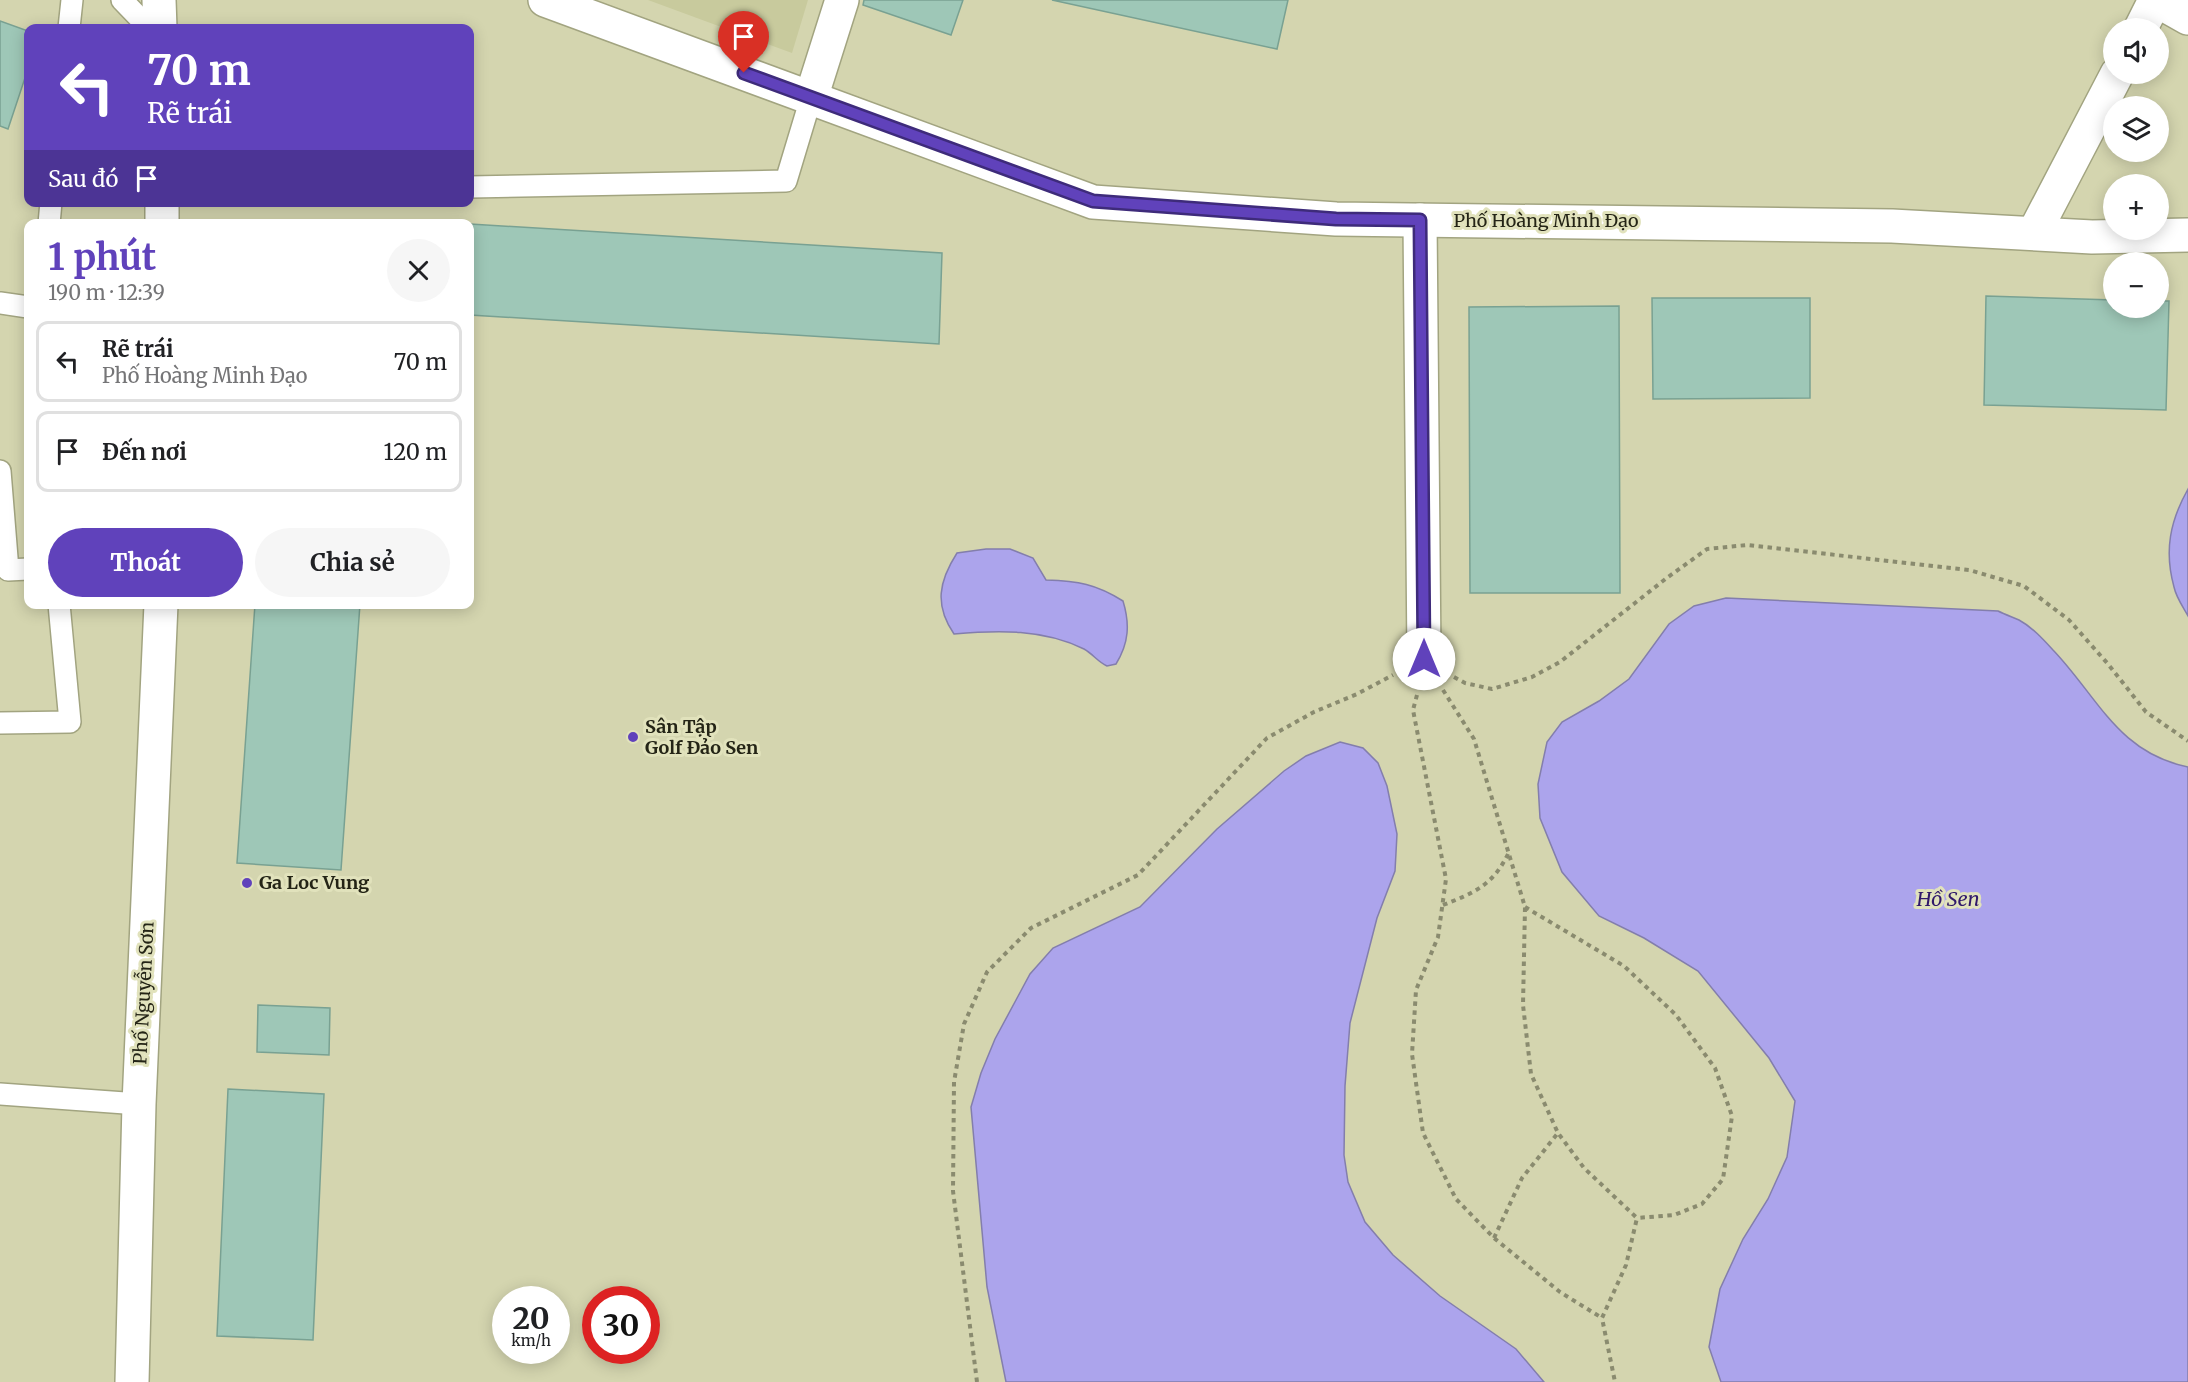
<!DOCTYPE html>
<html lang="vi">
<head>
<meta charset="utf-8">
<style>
	body { margin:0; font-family:Merriweather,serif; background:#f6f6f6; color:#202124; height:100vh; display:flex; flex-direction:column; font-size:22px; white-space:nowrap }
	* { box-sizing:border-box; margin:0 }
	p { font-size:20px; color:#757577 }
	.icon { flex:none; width:33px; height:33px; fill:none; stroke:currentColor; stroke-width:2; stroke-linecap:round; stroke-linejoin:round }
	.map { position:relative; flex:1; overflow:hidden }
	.side { position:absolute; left:24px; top:219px; width:450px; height:390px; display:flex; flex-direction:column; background:#fff; border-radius:12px; box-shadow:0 3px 15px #0003 }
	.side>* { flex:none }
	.top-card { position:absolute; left:24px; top:24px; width:450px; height:183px; border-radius:12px; box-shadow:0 3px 15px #0003; background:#6042bb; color:#fff; overflow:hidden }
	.tools { position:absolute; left:2103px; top:18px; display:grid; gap:12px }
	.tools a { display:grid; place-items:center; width:66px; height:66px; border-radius:50%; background:#fff; box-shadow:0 3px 15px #0003; font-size:30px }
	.speed { position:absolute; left:492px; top:1286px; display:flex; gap:12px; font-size:30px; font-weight:700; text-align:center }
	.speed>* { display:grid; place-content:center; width:78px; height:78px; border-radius:50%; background:#fff; box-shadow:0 3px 15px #0003; line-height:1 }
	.speed small { font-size:15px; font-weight:400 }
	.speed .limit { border:9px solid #d22; background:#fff; color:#111 }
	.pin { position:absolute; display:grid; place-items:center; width:51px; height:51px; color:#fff; margin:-62px -26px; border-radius:50% 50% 50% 0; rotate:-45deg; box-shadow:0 0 6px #0007 }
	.pin .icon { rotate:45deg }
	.me { position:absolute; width:66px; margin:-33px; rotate:0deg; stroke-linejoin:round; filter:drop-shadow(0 0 4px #0008) }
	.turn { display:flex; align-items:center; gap:21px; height:126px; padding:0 24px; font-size:27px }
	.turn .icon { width:78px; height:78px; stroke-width:2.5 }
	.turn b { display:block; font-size:42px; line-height:51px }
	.then { display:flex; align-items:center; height:57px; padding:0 24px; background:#0003; gap:12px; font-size:22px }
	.round { display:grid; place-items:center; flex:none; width:63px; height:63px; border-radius:32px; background:#f6f6f6 }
	.headline { display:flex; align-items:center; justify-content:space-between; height:102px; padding:0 24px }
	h1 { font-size:36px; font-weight:700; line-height:45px; color:#6042bb }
	.button { display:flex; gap:12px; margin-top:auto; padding:12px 24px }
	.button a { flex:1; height:69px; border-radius:36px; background:#6042bb; color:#fff; font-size:24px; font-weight:700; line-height:69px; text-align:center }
	.button a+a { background:#f6f6f6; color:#202124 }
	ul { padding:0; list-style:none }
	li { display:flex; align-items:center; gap:18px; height:81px; margin:0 12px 9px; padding:0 12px; border:3px solid #e0e0e0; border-radius:12px }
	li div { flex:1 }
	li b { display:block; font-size:22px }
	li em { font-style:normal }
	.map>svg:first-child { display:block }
	.built { fill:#c8ca9d }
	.water { fill:#aca4ec; stroke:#837eac; stroke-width:1.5 }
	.building { fill:#9ec7b7; stroke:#79a192; stroke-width:1.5 }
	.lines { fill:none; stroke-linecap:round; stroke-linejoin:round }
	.service-casing { stroke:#a2a480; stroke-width:24 }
	.minor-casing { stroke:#a2a480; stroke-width:36 }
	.tertiary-casing { stroke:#a2a480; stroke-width:36 }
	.path { stroke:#8a8b6f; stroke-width:4; stroke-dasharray:4.5 4.5; stroke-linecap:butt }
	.service { stroke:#fff; stroke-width:21 }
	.minor { stroke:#fff; stroke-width:33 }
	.tertiary { stroke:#fff; stroke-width:33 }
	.route-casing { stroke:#3e2b7a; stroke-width:15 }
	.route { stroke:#6042bb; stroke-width:10 }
	.poi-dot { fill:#6042bb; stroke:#e1e2bc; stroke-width:2 }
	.labels { text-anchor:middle; stroke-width:6; stroke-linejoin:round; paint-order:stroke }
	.street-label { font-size:18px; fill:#242416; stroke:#e1e2bc }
	.poi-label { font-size:18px; font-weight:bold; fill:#242416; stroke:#e1e2bc; text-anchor:start }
	.water-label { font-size:20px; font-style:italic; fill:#30186a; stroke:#e1e2bc }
</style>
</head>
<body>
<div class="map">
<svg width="2188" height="1382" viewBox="0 0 2188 1382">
	<rect width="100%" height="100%" fill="#d4d5af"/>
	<polygon class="built" points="648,0 808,0 792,53"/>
	<g class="water">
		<path d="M2188,489V616C2183,607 2176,597 2174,587C2164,551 2170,521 2188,489Z"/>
		<path d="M986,549H1010L1033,558L1046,580C1078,581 1096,584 1123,601C1130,624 1129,643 1116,664L1107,666C1098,662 1093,654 1084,649C1044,629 998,630 954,634C934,605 939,581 957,553Z"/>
		<path d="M1726,598L1998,611C2004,614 2012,617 2019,620C2032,627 2043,639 2053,650C2098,697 2118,753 2188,767V1382H1721L1709,1347L1720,1289L1743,1239L1768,1199L1787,1157L1795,1101L1769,1058L1698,971L1644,938L1599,916L1562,872L1540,818L1538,784L1547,742L1562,722L1599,701L1629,679L1669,624L1694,606Z"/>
		<polygon points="1340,742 1363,748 1378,763 1387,786 1397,834 1395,871 1377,918 1350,1023 1345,1086 1344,1155 1348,1182 1365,1222 1393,1255 1440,1296 1516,1349 1544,1382 1006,1382 987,1287 971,1107 981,1073 995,1039 1030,974 1053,948 1140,907 1217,829 1284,771 1306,756"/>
	</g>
	<g class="building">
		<polygon points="864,0 963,0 951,35 863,5"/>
		<polygon points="1052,0 1288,0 1277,49"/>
		<polygon points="0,21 28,31 28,69 8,129 0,126"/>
		<polygon points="424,221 464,224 424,224"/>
		<polygon points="470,224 942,253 939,344 470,315"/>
		<polygon points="1986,296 2114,300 2114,308 2158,308 2158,301 2169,301 2166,410 1984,405"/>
		<polygon points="1652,298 1810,298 1810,398 1653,399"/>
		<polygon points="1619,306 1620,593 1470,593 1469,307"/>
		<polygon points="255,604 360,604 341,870 237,863"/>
		<polygon points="258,1005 330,1008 329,1055 257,1052"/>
		<polygon points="228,1089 324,1094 313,1340 217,1336"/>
	</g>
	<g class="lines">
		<g class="service-casing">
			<g id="service">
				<polyline points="122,0 149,28"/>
				<polyline points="69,28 72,0"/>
				<polyline points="470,187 786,181 811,98"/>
				<polyline points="49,224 51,202"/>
				<polyline points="0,303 28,307"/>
				<polyline points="0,471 8,570 28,569"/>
				<polyline points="0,723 70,722 59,604"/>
				<polyline points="0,1094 139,1104"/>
			</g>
		</g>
		<g class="minor-casing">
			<g id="minor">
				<polyline points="2156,0 2188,18"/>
				<polyline points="2141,28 2155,0"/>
				<polyline points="811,98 842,0"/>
				<polyline points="1420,220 1424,659"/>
				<polyline points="2034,233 2117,74"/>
			</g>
		</g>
		<g class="tertiary-casing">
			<g id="tertiary">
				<polyline points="159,0 160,28"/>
				<polyline points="545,0 1093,202 1336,219 1892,226 2092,237 2188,235"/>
				<polyline points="162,202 162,224"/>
				<polyline points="132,1382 139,1104 161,604"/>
			</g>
		</g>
		<g class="path">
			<polyline points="1454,677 1465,683 1492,689 1532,677 1560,662 1668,577 1707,549 1747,545 1969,570 2024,586 2069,620 2108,664 2146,712 2188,741"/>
			<polyline points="1443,690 1474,739 1525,907 1523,1005 1531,1074 1558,1133 1584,1168 1637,1218 1626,1265 1602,1318 1615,1382"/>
			<polyline points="1417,695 1413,710 1446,879 1438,937 1416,990 1412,1054 1423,1133 1456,1199 1494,1238 1560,1292 1602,1318"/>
			<path d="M1443,905C1474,893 1493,885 1508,854"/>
			<polyline points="1525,907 1624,966 1676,1015 1715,1068 1732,1116 1723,1179 1702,1204 1674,1215 1637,1218"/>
			<polyline points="1494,1238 1522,1178 1558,1133"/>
			<polyline points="977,1382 953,1191 954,1082 964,1024 987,972 1031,928 1138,875 1267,738 1314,712 1357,694 1393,675"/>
		</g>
		<use href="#service" class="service"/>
		<use href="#minor" class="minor"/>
		<use href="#tertiary" class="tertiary"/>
	</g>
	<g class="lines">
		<g class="route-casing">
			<polyline id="route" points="744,73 1093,201 1336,219 1420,220 1424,659"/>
		</g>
		<use href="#route" class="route"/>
	</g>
	<g class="poi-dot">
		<circle cx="633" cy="737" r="6"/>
		<circle cx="247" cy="883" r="6"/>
	</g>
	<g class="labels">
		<g class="street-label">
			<text x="1546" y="227">Phố Hoàng Minh Đạo</text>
			<text transform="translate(144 993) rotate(-87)" y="6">Phố Nguyễn Sơn</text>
		</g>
		<g class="poi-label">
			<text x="645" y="733">Sân Tập<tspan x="645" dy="21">Golf Đảo Sen</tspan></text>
			<text x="259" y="889">Ga Loc Vung</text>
		</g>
		<g class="water-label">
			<text x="1948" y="906">Hồ Sen</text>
		</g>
	</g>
</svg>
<div class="tools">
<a><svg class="icon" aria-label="sound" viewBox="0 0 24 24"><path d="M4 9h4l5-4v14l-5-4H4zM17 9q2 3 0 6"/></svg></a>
<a><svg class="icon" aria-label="layers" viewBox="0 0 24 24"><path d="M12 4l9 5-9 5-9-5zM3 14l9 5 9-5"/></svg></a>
<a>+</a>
<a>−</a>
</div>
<div class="speed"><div>20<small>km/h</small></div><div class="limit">30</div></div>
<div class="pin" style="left:744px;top:73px;background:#d93025"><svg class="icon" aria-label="arrive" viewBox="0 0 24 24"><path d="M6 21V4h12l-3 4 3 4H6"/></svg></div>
<svg class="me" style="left:1424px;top:659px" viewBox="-20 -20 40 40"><circle r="19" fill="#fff"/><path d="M0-13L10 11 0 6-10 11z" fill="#6042bb"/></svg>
<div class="top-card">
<div class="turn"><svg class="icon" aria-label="left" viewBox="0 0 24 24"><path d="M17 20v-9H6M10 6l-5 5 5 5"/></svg><div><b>70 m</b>Rẽ trái</div></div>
<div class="then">Sau đó<svg class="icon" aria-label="arrive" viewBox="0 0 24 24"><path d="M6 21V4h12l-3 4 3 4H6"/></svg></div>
</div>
<section class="side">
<div class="headline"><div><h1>1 phút</h1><p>190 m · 12:39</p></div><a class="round"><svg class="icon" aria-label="close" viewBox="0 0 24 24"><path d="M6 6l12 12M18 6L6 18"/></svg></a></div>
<ul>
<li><svg class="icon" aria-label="left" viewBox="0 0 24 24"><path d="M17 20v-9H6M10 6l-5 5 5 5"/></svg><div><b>Rẽ trái</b><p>Phố Hoàng Minh Đạo</p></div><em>70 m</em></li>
<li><svg class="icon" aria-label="arrive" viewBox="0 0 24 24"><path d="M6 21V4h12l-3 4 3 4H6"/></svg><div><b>Đến nơi</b></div><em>120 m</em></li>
</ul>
<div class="button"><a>Thoát</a><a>Chia sẻ</a></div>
</section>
</div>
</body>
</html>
